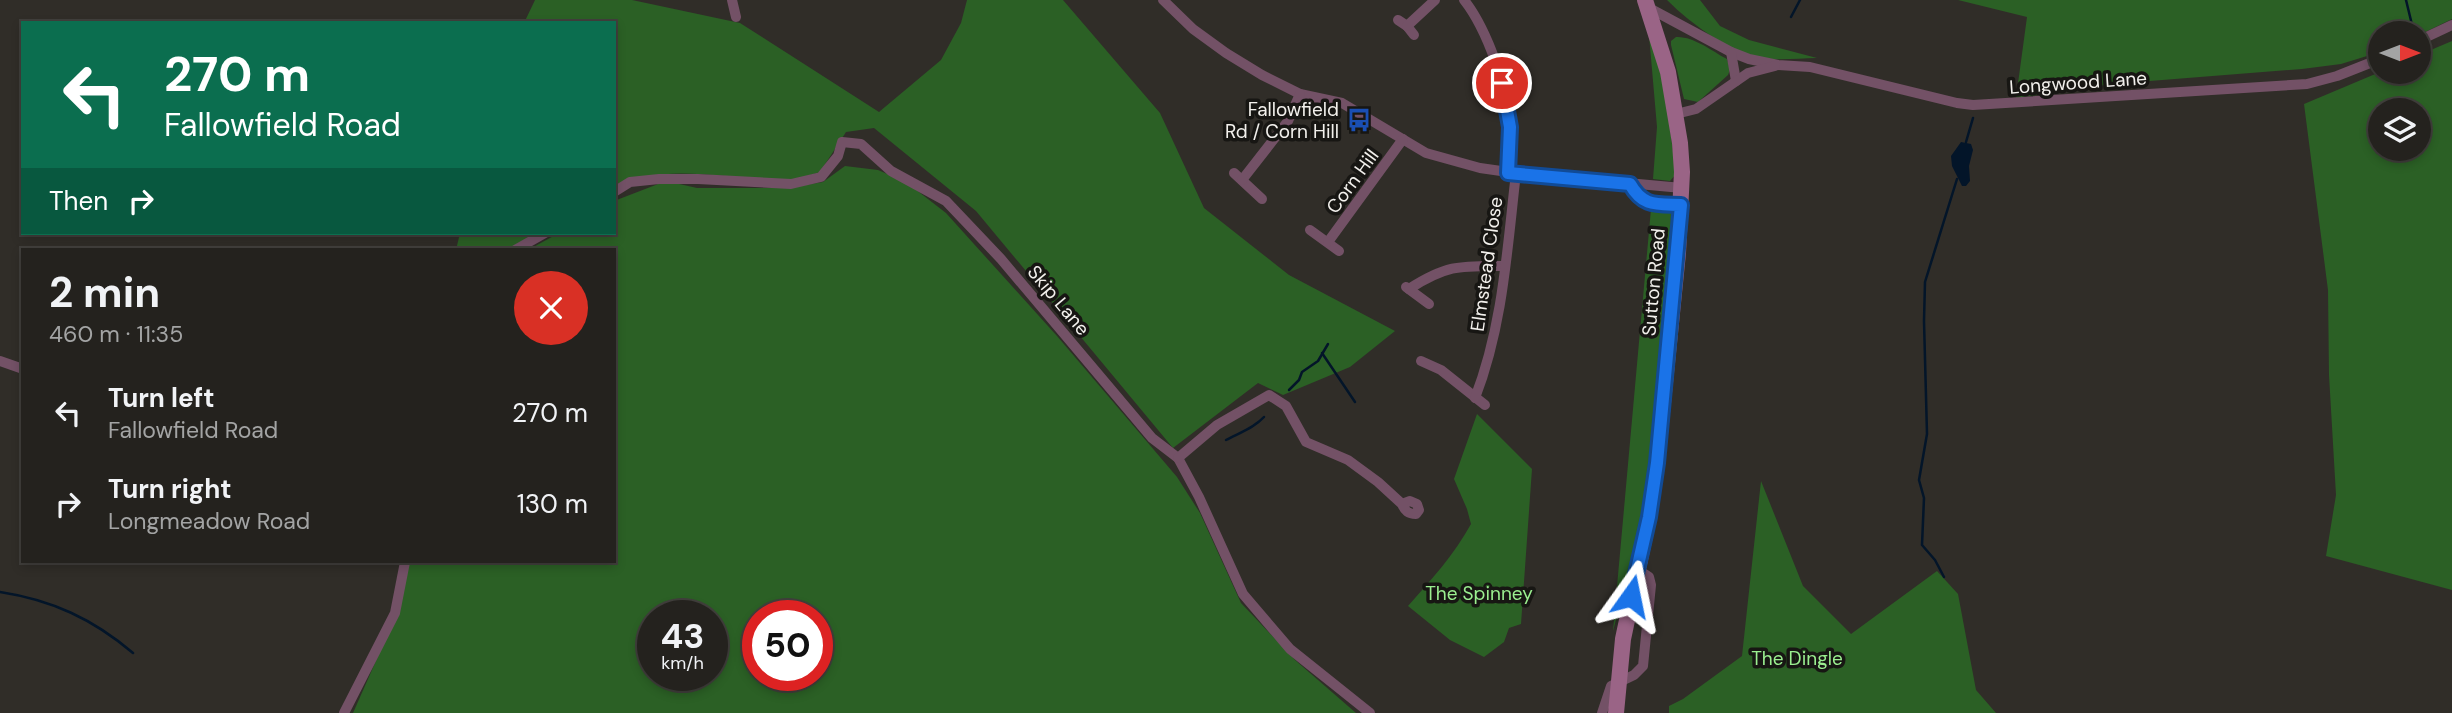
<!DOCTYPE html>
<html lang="en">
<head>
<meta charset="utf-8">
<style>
	body { margin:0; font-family:"DM Sans",sans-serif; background:#2c2a27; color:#f1f3f6; height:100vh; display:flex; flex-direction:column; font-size:26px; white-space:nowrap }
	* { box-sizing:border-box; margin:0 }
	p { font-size:23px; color:#a3a4a4 }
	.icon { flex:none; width:38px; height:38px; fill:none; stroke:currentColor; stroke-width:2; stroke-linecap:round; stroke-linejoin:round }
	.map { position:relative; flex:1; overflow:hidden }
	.details { position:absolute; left:21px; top:248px; width:595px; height:315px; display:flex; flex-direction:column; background:#24221e; border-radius:0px; box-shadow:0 4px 10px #0003,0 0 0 2px #413f3c }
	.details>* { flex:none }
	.top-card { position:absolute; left:21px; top:21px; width:595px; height:214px; border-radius:0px; box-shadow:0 4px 10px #0003,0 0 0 2px #413f3c; background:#0b6e4f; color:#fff; overflow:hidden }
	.needle { width:46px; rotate:90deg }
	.controls { position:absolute; left:2368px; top:21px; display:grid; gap:14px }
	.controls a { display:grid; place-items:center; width:63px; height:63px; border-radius:50%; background:#24221e; box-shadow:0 4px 10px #0003,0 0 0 2px #413f3c; font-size:35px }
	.speed { position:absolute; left:637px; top:600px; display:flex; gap:14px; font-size:35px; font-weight:700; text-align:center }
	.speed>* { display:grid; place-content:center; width:91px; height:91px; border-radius:50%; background:#24221e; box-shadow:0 4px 10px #0003,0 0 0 2px #413f3c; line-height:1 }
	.speed small { font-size:18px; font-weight:400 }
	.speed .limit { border:10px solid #d22; background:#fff; color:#111 }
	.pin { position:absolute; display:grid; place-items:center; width:60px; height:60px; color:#fff; margin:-30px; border:4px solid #fff; border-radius:50%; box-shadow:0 2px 7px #0007 }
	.me { position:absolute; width:77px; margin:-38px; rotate:12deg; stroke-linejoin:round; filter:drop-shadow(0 0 5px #0008) }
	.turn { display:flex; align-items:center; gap:24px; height:147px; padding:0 28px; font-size:32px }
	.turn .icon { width:91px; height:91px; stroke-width:2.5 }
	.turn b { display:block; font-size:49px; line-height:60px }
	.then { display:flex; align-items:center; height:66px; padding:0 28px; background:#0003; gap:14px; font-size:26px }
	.round { display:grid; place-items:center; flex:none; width:74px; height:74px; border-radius:37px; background:#2c2a27 }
	.overview { display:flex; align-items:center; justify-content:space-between; height:119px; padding:0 28px }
	h1 { font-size:42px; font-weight:700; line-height:52px }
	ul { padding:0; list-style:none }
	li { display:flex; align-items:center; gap:21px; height:91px; padding:0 28px }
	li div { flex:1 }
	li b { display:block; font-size:26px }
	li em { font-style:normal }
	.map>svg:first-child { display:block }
	.green { fill:#2b6025; fill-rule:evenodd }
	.water { fill:#031529 }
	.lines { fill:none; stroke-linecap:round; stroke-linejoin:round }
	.stream { stroke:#031529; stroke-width:2.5 }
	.minor { stroke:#735166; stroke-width:10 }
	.secondary { stroke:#9a6486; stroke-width:16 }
	.route-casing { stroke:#114b97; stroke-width:18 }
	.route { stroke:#1a73e8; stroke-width:12 }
	.labels { text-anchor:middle; stroke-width:7; stroke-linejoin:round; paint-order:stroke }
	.street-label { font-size:19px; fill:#f2f0ec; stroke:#171613 }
	.poi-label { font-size:19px; fill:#f2f0ec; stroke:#171613; text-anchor:end }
	.park-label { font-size:19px; fill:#9bef90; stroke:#171613 }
</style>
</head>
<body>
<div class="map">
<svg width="2452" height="713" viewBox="0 0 2452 713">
	<rect width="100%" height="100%" fill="#302d28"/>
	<g class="green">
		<path d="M535,0H632L740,23L879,112L941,60L961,23L967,0H1063L1160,113L1204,208L1289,275L1395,331L1350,367L1283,395L1258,383L1173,448L976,211L874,128L846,132L820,172C810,175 798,179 788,180C731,181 667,161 614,187V23H524Z"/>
		<path d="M1667,0H1700L1720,26L1749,40L1817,58C1802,58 1787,60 1772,59C1736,58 1691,24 1667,0Z"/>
		<polygon points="1958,0 2452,0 2452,19 2419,35 2418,33 2380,33 2380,52 2341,64 2302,69 2112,84 2016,98 2027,17"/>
		<polygon points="1649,35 1664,84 1676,174 1670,181 1653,179 1657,127"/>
		<path d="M1676,37C1693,36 1712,51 1727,59L1730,70L1728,75L1698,102L1684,99L1671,45V41Z"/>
		<path d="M2452,41V590L2326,556L2336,495L2329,375L2328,290L2304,104L2380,72H2418L2419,55ZM2380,110H2418V149H2380Z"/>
		<path d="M845,166L878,170L906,182L946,213L1057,336L1177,477L1200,513L1241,603L1295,660L1356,713H353L379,654L409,562H614V250H528L559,233H614V201L666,181L697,188H788L823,182ZM653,616H712V676H653ZM758,616H817V676H758Z"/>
		<polygon points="1651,209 1675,212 1644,515 1613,631"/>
		<polygon points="460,233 537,233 506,250 456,250"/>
		<path d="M1477,414L1532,469L1521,624L1509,628L1504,642L1484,657L1450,640L1408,606C1431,580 1454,555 1471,524L1467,509L1454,479Z"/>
		<polygon points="1761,481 1803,586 1851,634 1937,571 1958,594 1976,690 1996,713 1669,713 1669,706 1683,699 1742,656"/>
	</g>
	<polygon class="water" points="1961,142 1971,144 1973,150 1969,166 1970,181 1966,186 1962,186 1952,166 1951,156"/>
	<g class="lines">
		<g class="stream">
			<polyline points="2406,0 2414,33"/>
			<polyline points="1791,17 1800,0"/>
			<polyline points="1966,142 1973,118"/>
			<polyline points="1322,353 1355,402"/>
			<polyline points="1289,390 1299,380 1302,372 1318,361 1328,344"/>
			<path d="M1226,440C1239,433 1254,428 1264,417"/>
			<polyline points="1944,577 1935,560 1922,545 1924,498 1919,480 1927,434 1924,321 1925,282 1957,179"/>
			<path d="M0,592C52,600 93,619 133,653"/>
		</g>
		<g class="minor">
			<polyline points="732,0 736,17"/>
			<polyline points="1163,0 1193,29 1226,53 1262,75 1300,94 1342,103 1426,153 1480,168 1508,172 1682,188"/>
			<path d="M1464,0C1487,29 1509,91 1510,128C1511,143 1509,158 1508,172"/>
			<polyline points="1649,8 1731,52 1749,59 1778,65 1810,67 1957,103 1973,105 2307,84 2337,76 2380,59"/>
			<polyline points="1398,20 1407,26 1414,35"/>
			<polyline points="1407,26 1435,0"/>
			<polyline points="2418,41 2452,25"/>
			<polyline points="1731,52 1736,81"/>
			<polyline points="1676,114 1696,109 1748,73 1775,66"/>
			<polyline points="1234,173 1262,199"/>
			<polyline points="1242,180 1288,121 1300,94"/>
			<path d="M1630,184C1643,207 1656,204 1681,205"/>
			<polyline points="614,192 630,182 659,179 698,179 791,184 821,177 838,156 842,142 861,144 891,171 946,201 1001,259 1152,438 1178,458 1199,497 1243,594 1290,649 1370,713"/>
			<polyline points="1310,230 1339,251"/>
			<polyline points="1328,242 1403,139"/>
			<polyline points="515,250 545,233"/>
			<polyline points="1406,287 1429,304"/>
			<path d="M1409,289C1448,264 1461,266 1505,266"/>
			<polyline points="0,361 23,369"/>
			<polyline points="1421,361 1441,370 1485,405"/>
			<path d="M1475,398C1503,326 1507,250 1516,173"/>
			<path d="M1178,458L1217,425L1269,395L1286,406L1306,442L1348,460L1378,482L1402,504L1410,501L1417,504L1419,510L1416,514C1408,514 1405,511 1402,504"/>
			<polyline points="344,713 395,613 405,562"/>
			<polyline points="1602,713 1611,686 1634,675 1643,666 1651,585 1649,577 1637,569"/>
		</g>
		<polyline class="secondary" points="1616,713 1623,639 1649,517 1657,463 1678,253 1682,172 1680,143 1668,72 1645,0"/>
	</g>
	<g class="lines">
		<g class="route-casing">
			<path id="route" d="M1502,83L1510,127L1508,173L1630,184C1643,207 1656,204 1681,205L1657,463L1649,517L1631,596"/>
		</g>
		<use href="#route" class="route"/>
	</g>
	<defs>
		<g id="bus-bare" transform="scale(1.89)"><path d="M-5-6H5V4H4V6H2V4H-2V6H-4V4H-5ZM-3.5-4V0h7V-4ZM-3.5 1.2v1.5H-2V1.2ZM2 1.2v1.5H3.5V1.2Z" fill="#1a4fb4" stroke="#171613" stroke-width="2.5" paint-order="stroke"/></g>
	</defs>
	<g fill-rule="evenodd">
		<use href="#bus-bare" x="1359" y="120"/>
	</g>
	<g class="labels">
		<g class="street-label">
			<text transform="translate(2078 82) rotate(-4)" y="7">Longwood Lane</text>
			<text transform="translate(1352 181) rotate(-54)" y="7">Corn Hill</text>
			<text transform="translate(1486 264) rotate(-82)" y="7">Elmstead Close</text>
			<text transform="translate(1653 282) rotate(-85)" y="7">Sutton Road</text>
			<text transform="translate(1059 300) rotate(50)" y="7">Skip Lane</text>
		</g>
		<g class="poi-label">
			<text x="1339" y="116">Fallowfield<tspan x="1339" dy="22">Rd / Corn Hill</tspan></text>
		</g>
		<g class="park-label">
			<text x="1479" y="600">The Spinney</text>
			<text x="1797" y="665">The Dingle</text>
		</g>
	</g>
</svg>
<div class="controls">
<a><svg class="needle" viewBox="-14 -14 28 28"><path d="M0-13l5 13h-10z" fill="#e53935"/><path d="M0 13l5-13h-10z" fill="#a3a4a4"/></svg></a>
<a><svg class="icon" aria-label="layers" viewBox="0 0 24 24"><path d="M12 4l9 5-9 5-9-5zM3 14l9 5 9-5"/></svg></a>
</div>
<div class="speed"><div>43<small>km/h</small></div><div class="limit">50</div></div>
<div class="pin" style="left:1502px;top:83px;background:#d93025"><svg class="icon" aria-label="arrive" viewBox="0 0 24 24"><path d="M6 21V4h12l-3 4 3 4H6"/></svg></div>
<svg class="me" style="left:1631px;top:596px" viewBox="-20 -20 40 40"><path d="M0-17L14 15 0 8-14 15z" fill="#1a73e8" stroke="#fff" stroke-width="4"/></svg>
<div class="top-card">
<div class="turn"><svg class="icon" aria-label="left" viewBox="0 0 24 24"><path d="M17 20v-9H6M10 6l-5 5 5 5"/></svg><div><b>270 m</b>Fallowfield Road</div></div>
<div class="then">Then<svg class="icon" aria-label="right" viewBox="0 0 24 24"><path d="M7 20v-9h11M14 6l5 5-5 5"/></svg></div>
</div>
<section class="details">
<div class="overview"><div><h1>2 min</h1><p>460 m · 11:35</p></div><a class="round" style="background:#d93025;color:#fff"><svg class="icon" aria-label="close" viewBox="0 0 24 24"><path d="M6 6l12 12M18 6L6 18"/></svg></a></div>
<ul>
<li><svg class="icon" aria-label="left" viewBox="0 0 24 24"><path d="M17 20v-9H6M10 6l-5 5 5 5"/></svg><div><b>Turn left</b><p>Fallowfield Road</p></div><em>270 m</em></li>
<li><svg class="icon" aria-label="right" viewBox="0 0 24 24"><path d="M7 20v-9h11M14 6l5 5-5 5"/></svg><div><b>Turn right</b><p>Longmeadow Road</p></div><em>130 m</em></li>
</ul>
</section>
</div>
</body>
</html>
